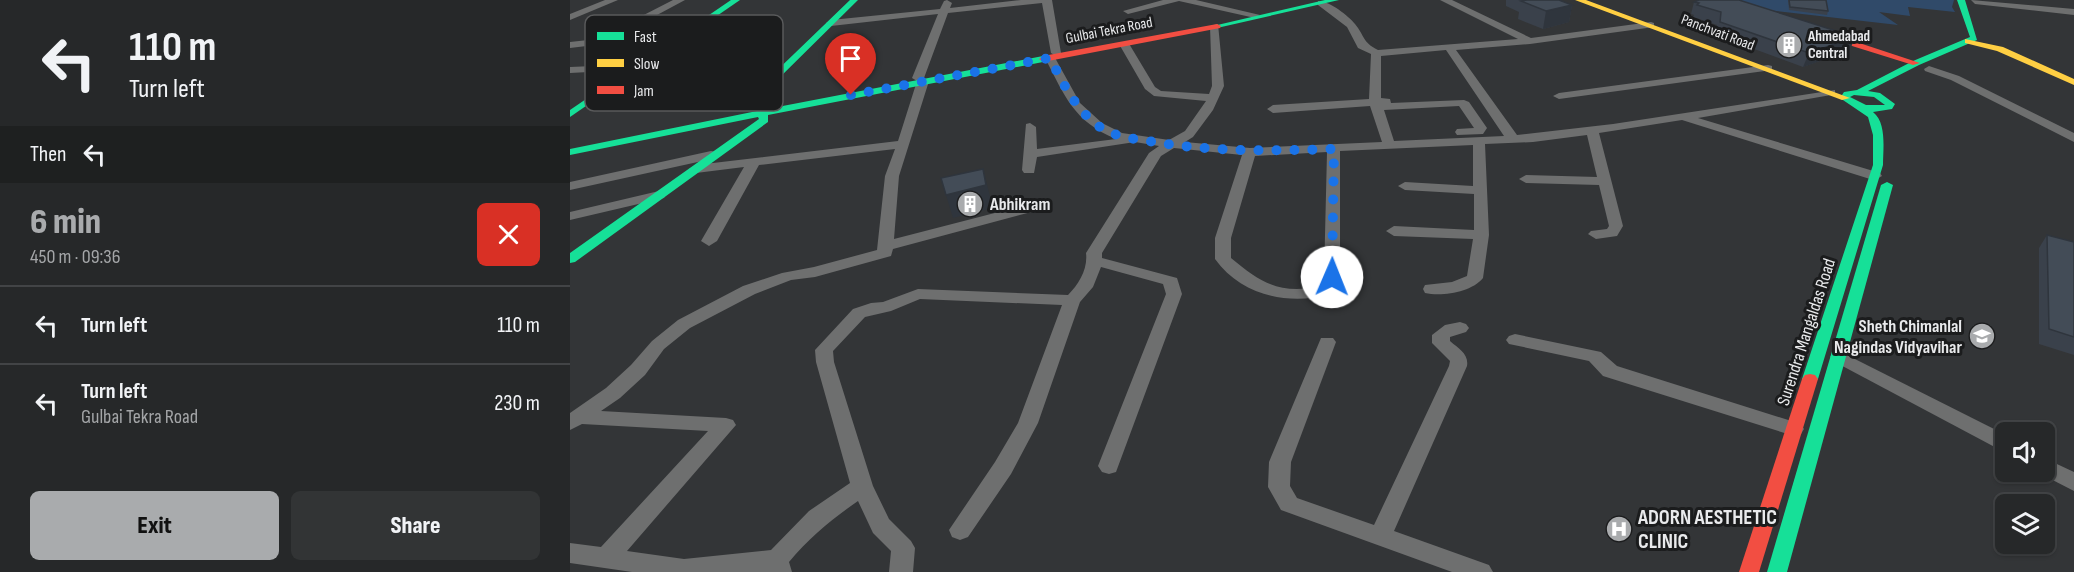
<!DOCTYPE html>
<html lang="en">
<head>
<meta charset="utf-8">
<style>
	body { margin:0; font-family:"Sofia Sans Condensed",sans-serif; background:#323435; color:#f1f3f6; height:100vh; display:flex; flex-direction:column; font-size:22px; white-space:nowrap }
	* { box-sizing:border-box; margin:0 }
	p { font-size:20px; color:#a4a6a8 }
	.icon { flex:none; width:33px; height:33px; fill:none; stroke:currentColor; stroke-width:2; stroke-linecap:round; stroke-linejoin:round }
	.map { position:relative; flex:1; overflow:hidden }
	.drawer { display:flex; flex-direction:column; background:#262829; width:570px }
	.drawer>* { flex:none }
	.hud { background:#262829; color:#f1f3f6; overflow:hidden }
	.tools { position:absolute; left:1425px; top:422px; display:grid; gap:12px }
	.tools a { display:grid; place-items:center; width:60px; height:60px; border-radius:9px; background:#262829; box-shadow:0 2px 4px #0004,0 0 0 2px #424446; font-size:30px }
	.pin { position:absolute; display:grid; place-items:center; width:51px; height:51px; color:#fff; margin:-62px -26px; border-radius:50% 50% 50% 0; rotate:-45deg; box-shadow:0 0 6px #0007 }
	.pin .icon { rotate:45deg }
	.me { position:absolute; width:66px; margin:-33px; rotate:1deg; stroke-linejoin:round; filter:drop-shadow(0 0 4px #0008) }
	.turn { display:flex; align-items:center; gap:21px; height:126px; padding:0 30px; font-size:27px }
	.turn .icon { width:78px; height:78px; stroke-width:2.5 }
	.turn b { display:block; font-size:42px; line-height:51px }
	.then { display:flex; align-items:center; height:57px; padding:0 30px; background:#0003; gap:12px; font-size:22px }
	.round { display:grid; place-items:center; flex:none; width:63px; height:63px; border-radius:9px; background:#323435 }
	.summary { display:flex; align-items:center; justify-content:space-between; height:102px; padding:0 30px }
	h1 { font-size:36px; font-weight:800; line-height:45px; color:#a9abad }
	.primary-button { display:flex; gap:12px; margin-top:auto; padding:12px 30px }
	.primary-button a { flex:1; height:69px; border-radius:9px; background:#a9abad; color:#111; font-size:24px; font-weight:800; line-height:69px; text-align:center }
	.primary-button a+a { background:#323435; color:#f1f3f6 }
	ul { padding:0; list-style:none }
	li { display:flex; align-items:center; gap:18px; height:78px; padding:0 30px; border-top:2px solid #424446 }
	li div { flex:1 }
	li b { display:block; font-size:22px }
	li em { font-style:normal }
	main { display:flex; flex:1; min-height:0 }
	.map>svg:first-child { display:block }
	.green { fill:#304a69 }
	.lines { fill:none; stroke-linecap:round; stroke-linejoin:round }
	.street { fill:#6e6f6f; fill-rule:evenodd }
	.fast { fill:#16e098; fill-rule:evenodd }
	.slow { fill:#ffcf43; fill-rule:evenodd }
	.jam { fill:#f24e42; fill-rule:evenodd }
	.wall { fill:#3a414b }
	.shaded-wall { fill:#2f353d }
	.building { fill:#434c57; stroke:#2f353d; stroke-width:1.5 }
	.route { stroke:#1a73e8; stroke-width:10; stroke-dasharray:0 18 }
	.labels { text-anchor:middle; stroke-width:6; stroke-linejoin:round; paint-order:stroke }
	.far-street-label { font-size:15px; fill:#e9eaec; stroke:#1b1c1d }
	.far-poi-label { font-size:15px; font-weight:bold; fill:#e9eaec; stroke:#1b1c1d; text-anchor:start }
	.poi-label { font-size:18px; font-weight:bold; fill:#e9eaec; stroke:#1b1c1d; text-anchor:start }
	.street-label { font-size:18px; fill:#e9eaec; stroke:#1b1c1d }
	.near-poi-label { font-size:21px; font-weight:bold; fill:#e9eaec; stroke:#1b1c1d; text-anchor:start }
	.key { fill:#1b1c1d; stroke:#595a5b; stroke-width:1.5 }
	.key-label { font-size:16px; fill:#e9eaec }
</style>
</head>
<body>
<main>
<section class="drawer">
<div class="hud">
<div class="turn"><svg class="icon" aria-label="left" viewBox="0 0 24 24"><path d="M17 20v-9H6M10 6l-5 5 5 5"/></svg><div><b>110 m</b>Turn left</div></div>
<div class="then">Then<svg class="icon" aria-label="left" viewBox="0 0 24 24"><path d="M17 20v-9H6M10 6l-5 5 5 5"/></svg></div>
</div>
<div class="summary"><div><h1>6 min</h1><p>450 m · 09:36</p></div><a class="round" style="background:#d93025;color:#fff"><svg class="icon" aria-label="close" viewBox="0 0 24 24"><path d="M6 6l12 12M18 6L6 18"/></svg></a></div>
<ul>
<li><svg class="icon" aria-label="left" viewBox="0 0 24 24"><path d="M17 20v-9H6M10 6l-5 5 5 5"/></svg><div><b>Turn left</b></div><em>110 m</em></li>
<li><svg class="icon" aria-label="left" viewBox="0 0 24 24"><path d="M17 20v-9H6M10 6l-5 5 5 5"/></svg><div><b>Turn left</b><p>Gulbai Tekra Road</p></div><em>230 m</em></li>
</ul>
<div class="primary-button"><a>Exit</a><a>Share</a></div>
</section>
<div class="map">
<svg width="1504" height="572" viewBox="0 0 1504 572">
	<rect width="100%" height="100%" fill="#333537"/>
	<polygon class="green" points="1152,0 1384,0 1382,7 1385,12 1338,7 1340,16 1309,12 1328,25 1180,8"/>
	<g class="lines">
		<g class="street">
			<polygon points="35,0 48,0 0,20 0,14"/>
			<polygon points="103,0 115,0 33,44 0,48 0,42 27,39"/>
			<path d="M377,0L382,3L380,8L451,0H482L491,53L486,56L481,53L472,3L378,13L354,78L359,81L329,176L324,239L460,204L467,208L465,211L323,249L321,256L245,277L221,280L185,294L120,328L94,349L75,375L50,398L31,411L156,418L163,420L166,425L57,551L114,559L201,550L239,511L280,483L246,362L245,350L283,309L301,303L313,302L348,289L498,295C509,284 518,269 516,253L579,153L589,146L565,142L467,157L464,173H454L452,170L456,124L460,123L466,127L467,149L546,139C503,121 495,96 475,58L476,56H484L510,103L532,123L552,133L599,140L615,131L636,101L584,96L575,89L549,44L558,42L585,87L591,91L639,94L642,86L640,26L648,24L654,86L643,110L623,137L615,142L680,148L812,142L800,106L703,113L697,109L703,105L799,99L801,54L788,48L777,27L748,5V1C758,0 779,16 785,24C795,36 792,42 808,50L948,39L870,0H882L961,38L1081,22L1084,23V27L960,44L886,50L947,135L1043,124L1265,90V94L1261,95L1128,118L1310,173L1312,176L1305,180L1300,179L1112,120L1029,133L1053,226L1047,236L1026,239L1018,234L1021,231L1037,229L1039,226L1029,185L956,183L949,179L956,175L1027,177L1017,135L963,142L915,144L919,235L913,278C902,292 872,297 855,293L853,289L855,285L882,282L897,276L903,239L824,236L816,231L824,226L904,230V194L835,190L828,186L835,182L903,186V145L770,151V277L759,295C717,305 672,296 645,259V238L672,155L604,148L591,156L532,253V258L607,278L612,294L546,472L539,474L532,472L528,466L596,294L593,284L531,267L523,287L510,302L468,423L441,474L398,537L390,540L382,537L379,530L425,462L448,423L492,305L350,299L321,311L295,317L263,351L264,362L303,486L319,519L341,541L345,548L343,572H319L321,551L303,533L288,501C262,519 240,537 219,562L222,572H62L0,563V543L31,547L138,431L12,424L0,430V413L36,388L61,365L82,341L108,320L173,286L212,273L244,267L307,250L315,176L325,149L189,165L147,241L139,246L131,241L174,167L126,173L119,169L126,165L328,141L347,81L342,78L368,14L261,26L256,23L261,20L370,9L374,1ZM876,50L934,136L824,141L814,110L889,106L904,128L887,129L885,132L887,135L913,134L917,128L899,102L894,100L821,103L820,99L811,98V56ZM757,152L754,277L747,287C708,294 690,282 661,258V238L685,156Z"/>
			<polygon points="593,0 626,0 690,15 685,18 609,1 558,14 553,11"/>
			<polygon points="1401,0 1504,9 1504,15 1405,4"/>
			<polygon points="100,37 105,40 104,42 83,54 78,51 88,44 52,45 47,42 52,39"/>
			<polygon points="71,49 76,52 75,54 38,56 33,53 38,50"/>
			<polygon points="71,64 75,65 75,69 0,73 0,67"/>
			<polygon points="1198,65 1202,66 1202,70 989,99 983,96 989,93"/>
			<polygon points="1359,66 1389,76 1504,133 1504,142 1381,80 1355,71 1354,69"/>
			<polygon points="141,151 146,152 148,155 146,158 0,190 0,182"/>
			<polygon points="89,191 94,192 96,195 94,198 0,220 0,212"/>
			<path d="M890,322L896,324L899,328L896,332L880,337V341C889,349 899,354 897,366L824,531L919,565L923,572H882L711,510L698,487L699,462L751,338H763L766,342L721,462L720,486L727,498L804,525L879,366L880,361L862,343V335L875,325Z"/>
			<polygon points="945,334 1031,352 1047,366 1231,424 1234,429 1231,434 1224,436 1033,376 1019,361 939,344 936,340 939,336"/>
			<polygon points="1269,351 1436,435 1436,453 1263,361 1260,357 1263,353"/>
			<polygon points="1474,458 1504,472 1504,491 1467,472 1474,471"/>
		</g>
		<g class="fast">
			<polygon points="161,0 170,0 0,117 0,110"/>
			<polygon points="280,0 288,0 203,84 189,102 197,109 473,56 477,59 473,62 198,115 198,122 5,262 0,263 0,253 189,119 188,117 0,155 0,149 187,111 178,103 197,80"/>
			<polygon points="755,0 769,0 647,28 643,26"/>
			<path d="M1387,0H1395L1407,40L1349,65L1298,91L1310,93L1325,104L1322,109L1303,112C1317,123 1313,149 1313,165L1248,379L1245,383H1235L1232,379L1303,165V135L1298,117L1270,98L1274,92L1287,90L1343,61L1400,37ZM1284,95L1304,97L1315,105H1296L1280,97Z"/>
			<polygon points="1317,182 1323,185 1217,572 1197,572 1311,185"/>
		</g>
		<g class="slow">
			<polygon points="1005,0 1016,0 1280,98 1272,100"/>
			<polygon points="1395,39 1433,47 1504,79 1504,85 1427,51 1395,43"/>
		</g>
		<g class="jam">
			<polygon points="647,24 651,26 650,28 473,62 469,59 473,56"/>
			<polygon points="1250,32 1256,32 1350,63 1343,65 1250,36"/>
			<polygon points="1240,374 1245,375 1248,379 1189,572 1169,572 1232,379 1235,375"/>
		</g>
	</g>
	<g class="wall">
		<polygon points="936,0 989,0 1002,5 999,22 973,29 948,19 949,12 936,6"/>
		<polygon points="1218,0 1256,0 1258,11 1257,15 1219,10"/>
		<polygon points="1124,2 1280,50 1233,67 1146,35 1147,25 1123,17 1124,15 1121,14"/>
		<polygon points="1477,235 1504,242 1504,355 1469,344 1469,248"/>
	</g>
	<g class="shaded-wall">
		<polygon points="1002,5 999,22 973,29 976,11"/>
		<polygon points="1285,37 1280,50 1233,67 1239,53"/>
		<polygon points="413,169 423,208 383,218 376,195"/>
	</g>
	<g class="building">
		<polygon points="957,0 989,0 1002,5 976,11 951,1"/>
		<polygon points="1129,0 1169,0 1285,37 1239,53 1150,22 1151,12 1127,5 1129,3 1124,2"/>
		<polygon points="1219,0 1256,0 1258,11 1220,7"/>
		<polygon points="413,169 416,185 376,195 371,178"/>
		<polygon points="1477,235 1504,242 1504,337 1479,329"/>
	</g>
	<g class="lines">
		<path class="route" d="M281,95L480,58C493,83 504,107 527,125C543,137 565,139 584,142C645,152 702,151 764,149L762,277"/>
	</g>
	<defs>
		<g id="building-disc" transform="scale(1.35)"><circle r="9.5" fill="#a9abad" stroke="#1b1c1d"/><path d="M-4-6H4V6H1V3H-1V6H-4ZM-2.5-4.3h1.7v1.8h-1.7ZM.8-4.3h1.7v1.8H.8ZM-2.5-1h1.7V.8h-1.7ZM.8-1h1.7V.8H.8Z" fill="#fff"/></g>
		<g id="school-disc" transform="scale(1.35)"><circle r="9.5" fill="#a9abad" stroke="#1b1c1d"/><path d="M0-5L7-2L0 1L-7-2ZM-4 1L0 2.5L4 1V4Q0 6-4 4Z" fill="#fff"/></g>
		<g id="hospital-disc" transform="scale(1.35)"><circle r="9.5" fill="#a9abad" stroke="#1b1c1d"/><path d="M-5-5h3v3.5h4V-5h3V5h-3V1.5h-4V5h-3Z" fill="#fff"/></g>
	</defs>
	<g fill-rule="evenodd">
		<use href="#building-disc" x="1219" y="45"/>
		<use href="#building-disc" x="400" y="204"/>
		<use href="#school-disc" x="1412" y="336"/>
		<use href="#hospital-disc" x="1049" y="529"/>
	</g>
	<g class="labels">
		<g class="far-street-label">
			<text transform="translate(539 30) rotate(-11)" y="5">Gulbai Tekra Road</text>
			<text transform="translate(1148 32) rotate(21)" y="5">Panchvati Road</text>
		</g>
		<g class="far-poi-label">
			<text x="1238" y="41">Ahmedabad<tspan x="1238" dy="17">Central</tspan></text>
		</g>
		<g class="poi-label">
			<text x="420" y="210">Abhikram</text>
			<text x="1392" y="332" text-anchor="end">Sheth Chimanlal<tspan x="1392" dy="21">Nagindas Vidyavihar</tspan></text>
		</g>
		<g class="street-label">
			<text transform="translate(1236 332) rotate(-72)" y="6">Surendra Mangaldas Road</text>
		</g>
		<g class="near-poi-label">
			<text x="1068" y="524">ADORN AESTHETIC<tspan x="1068" dy="24">CLINIC</tspan></text>
		</g>
	</g>
	<rect x="15" y="15" width="198" height="96" rx="9" class="key"/>
	<rect x="27" y="32" width="27" height="8" fill="#16e098"/>
	<rect x="27" y="59" width="27" height="8" fill="#ffcf43"/>
	<rect x="27" y="86" width="27" height="8" fill="#f24e42"/>
	<g class="key-label">
		<text x="64" y="42">Fast</text>
		<text x="64" y="69">Slow</text>
		<text x="64" y="96">Jam</text>
	</g>
</svg>
<div class="tools">
<a><svg class="icon" aria-label="sound" viewBox="0 0 24 24"><path d="M4 9h4l5-4v14l-5-4H4zM17 9q2 3 0 6"/></svg></a>
<a><svg class="icon" aria-label="layers" viewBox="0 0 24 24"><path d="M12 4l9 5-9 5-9-5zM3 14l9 5 9-5"/></svg></a>
</div>
<div class="pin" style="left:281px;top:95px;background:#d93025"><svg class="icon" aria-label="arrive" viewBox="0 0 24 24"><path d="M6 21V4h12l-3 4 3 4H6"/></svg></div>
<svg class="me" style="left:762px;top:277px" viewBox="-20 -20 40 40"><circle r="19" fill="#fff"/><path d="M0-13L10 11 0 6-10 11z" fill="#1a73e8"/></svg>
</div>
</main>
</body>
</html>
